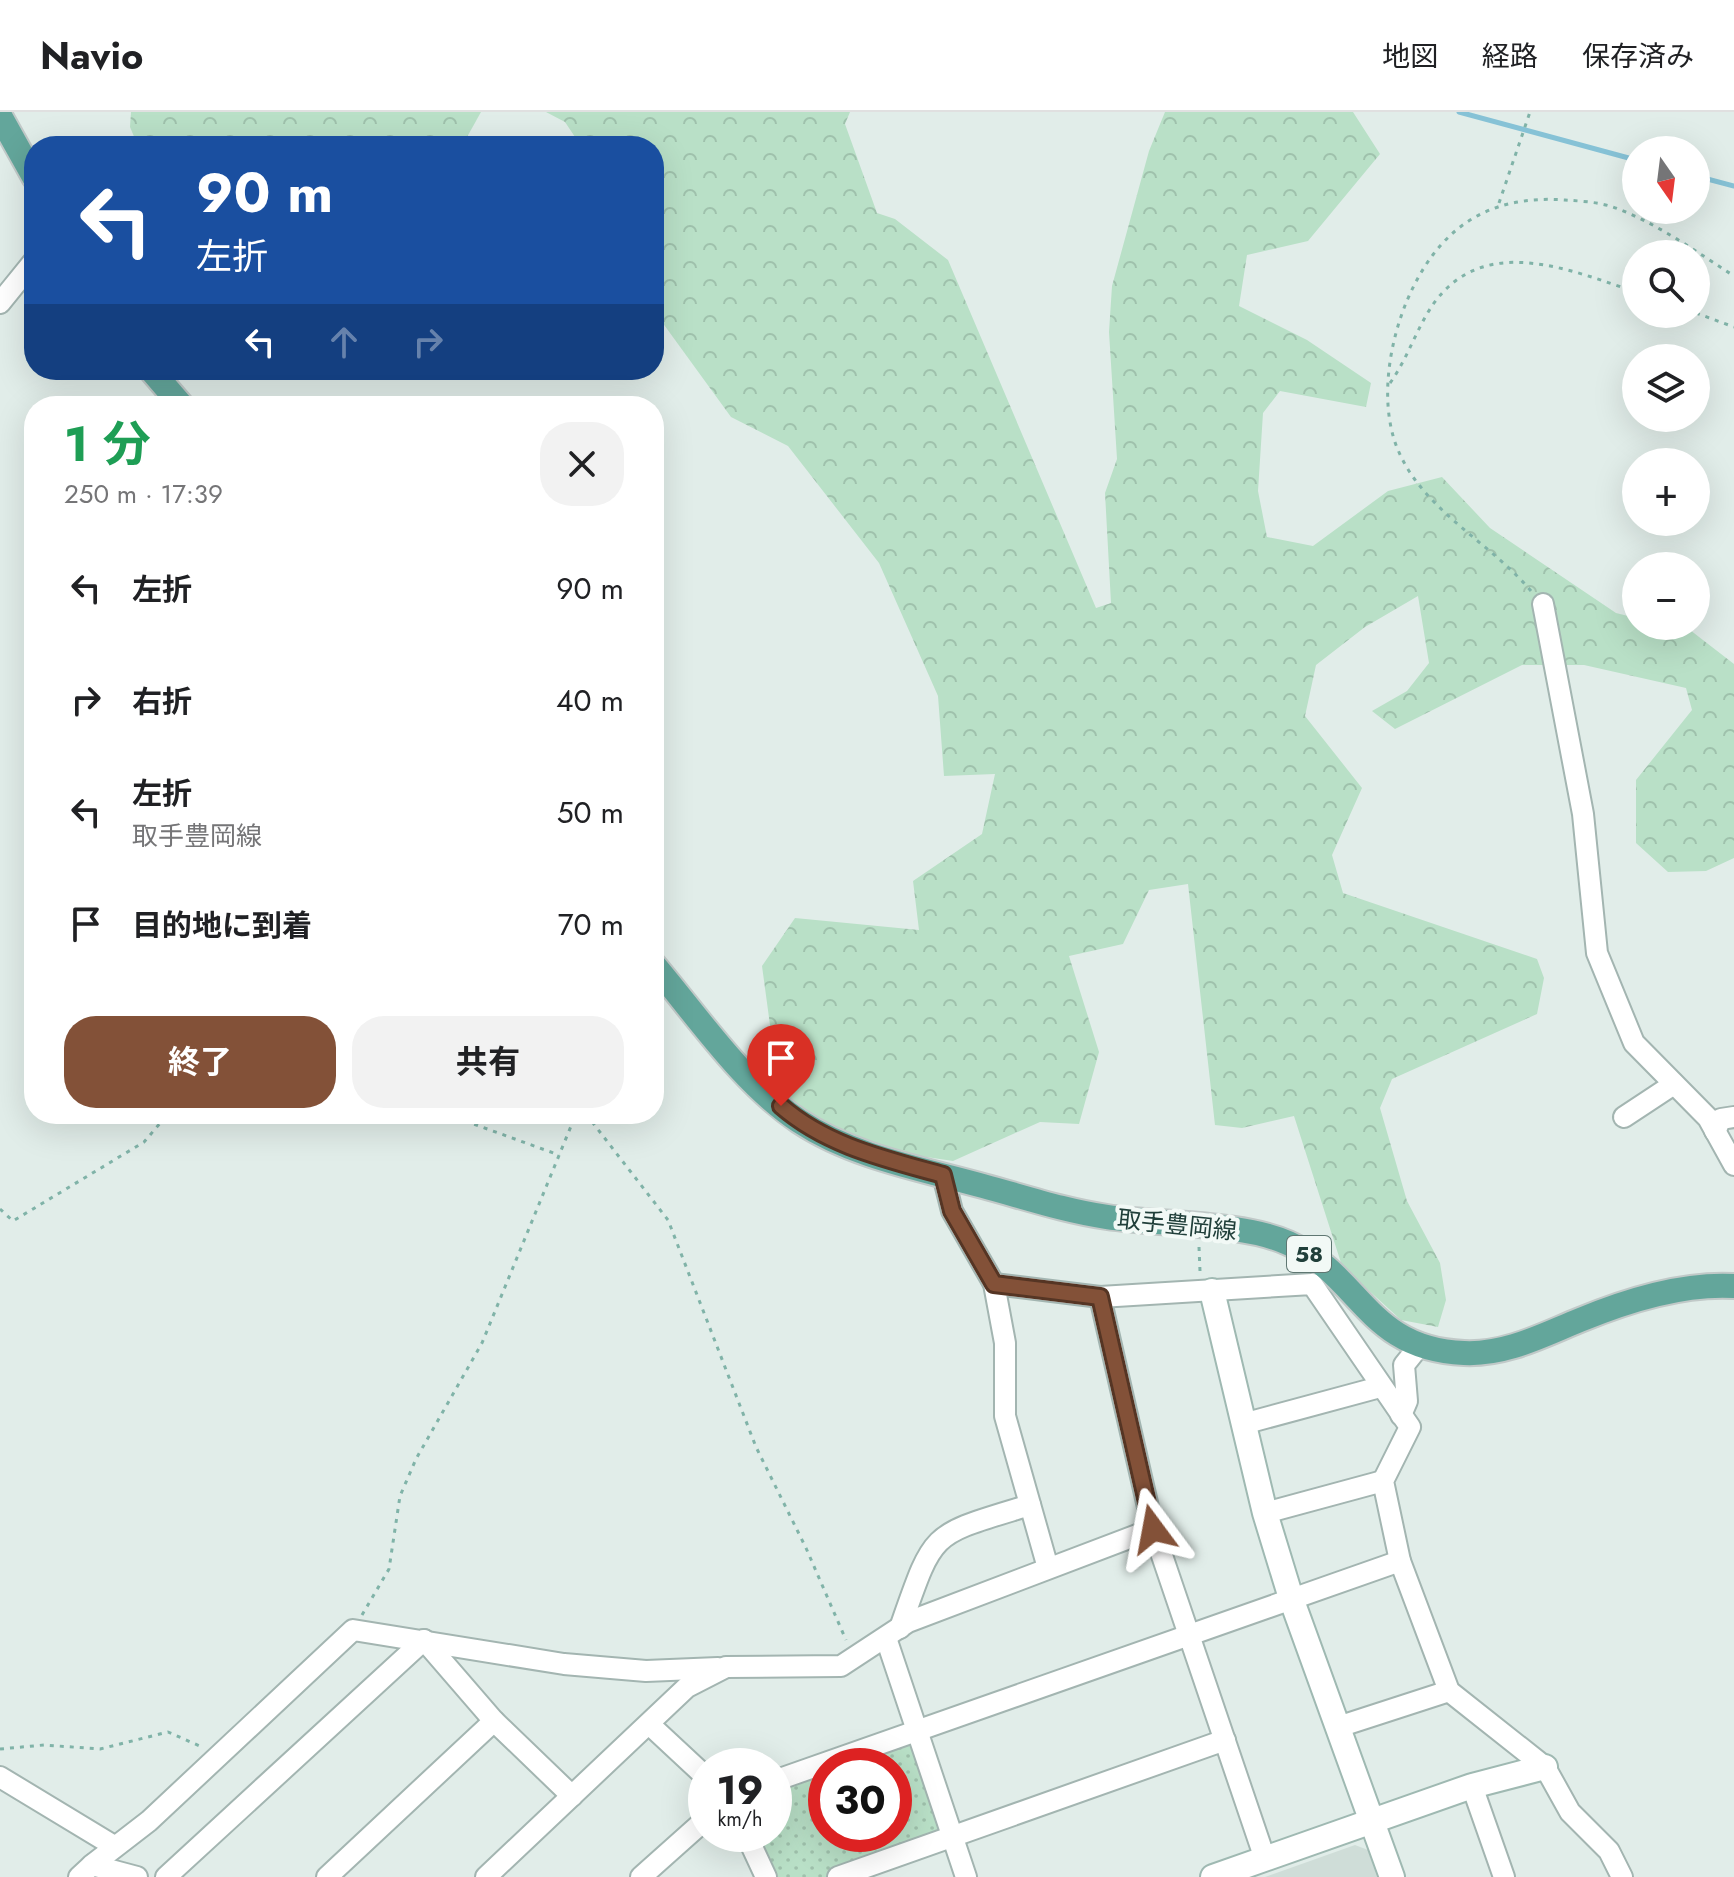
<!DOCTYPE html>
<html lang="ja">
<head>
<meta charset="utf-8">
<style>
	body { margin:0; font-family:Jost,"Noto Sans JP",sans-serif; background:#f2f2f2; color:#202124; height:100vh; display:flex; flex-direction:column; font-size:30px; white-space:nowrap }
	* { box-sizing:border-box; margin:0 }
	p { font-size:26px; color:#757577 }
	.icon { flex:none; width:44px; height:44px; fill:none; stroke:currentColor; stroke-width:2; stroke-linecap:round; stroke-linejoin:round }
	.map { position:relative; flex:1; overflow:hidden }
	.drawer { position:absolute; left:24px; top:284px; width:640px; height:728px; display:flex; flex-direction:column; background:#fff; border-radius:32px; box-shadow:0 8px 32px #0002 }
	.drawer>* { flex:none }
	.guide { position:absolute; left:24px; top:24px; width:640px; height:244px; border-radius:32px; box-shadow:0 8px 32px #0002; background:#1a4fa0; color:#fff; overflow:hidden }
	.needle { width:52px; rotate:166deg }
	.buttons { position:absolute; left:1622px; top:24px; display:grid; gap:16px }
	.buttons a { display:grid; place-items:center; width:88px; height:88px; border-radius:50%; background:#fff; box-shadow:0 8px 32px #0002; font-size:40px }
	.speed { position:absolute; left:688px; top:1636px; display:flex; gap:16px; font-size:40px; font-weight:700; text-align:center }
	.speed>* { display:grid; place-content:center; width:104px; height:104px; border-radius:50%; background:#fff; box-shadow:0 8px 32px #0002; line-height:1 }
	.speed small { font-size:20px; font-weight:400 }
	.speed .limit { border:12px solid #d22; background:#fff; color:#111 }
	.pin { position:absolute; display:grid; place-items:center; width:68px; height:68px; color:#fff; margin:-82px -34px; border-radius:50% 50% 50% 0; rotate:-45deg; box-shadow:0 0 8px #0007 }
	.pin .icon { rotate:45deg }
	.me { position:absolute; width:88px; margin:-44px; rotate:347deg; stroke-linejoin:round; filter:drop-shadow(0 0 6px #0008) }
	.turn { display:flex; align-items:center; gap:28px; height:168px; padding:0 40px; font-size:36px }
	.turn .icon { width:104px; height:104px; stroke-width:2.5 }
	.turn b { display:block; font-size:56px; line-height:68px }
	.lanes { display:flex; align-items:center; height:76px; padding:0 40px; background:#0003; justify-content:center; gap:40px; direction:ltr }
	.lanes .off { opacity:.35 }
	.round { display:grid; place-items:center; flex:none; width:84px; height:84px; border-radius:32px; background:#f2f2f2 }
	.overview { display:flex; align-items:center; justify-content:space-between; height:136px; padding:0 40px }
	h1 { font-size:48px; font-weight:700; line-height:60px; color:#1e9e55 }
	.primary-button { display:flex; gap:16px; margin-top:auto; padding:16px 40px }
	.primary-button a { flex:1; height:92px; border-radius:32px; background:#835138; color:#fff; font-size:32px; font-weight:700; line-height:92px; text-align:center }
	.primary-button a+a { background:#f2f2f2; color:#202124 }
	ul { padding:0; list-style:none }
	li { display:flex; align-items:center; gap:24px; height:112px; padding:0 40px }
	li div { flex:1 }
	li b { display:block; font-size:30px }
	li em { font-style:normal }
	header { display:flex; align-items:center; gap:48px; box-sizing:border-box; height:112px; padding:0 40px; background:#fff; border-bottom:2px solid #e0e0e0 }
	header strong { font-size:38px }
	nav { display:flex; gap:44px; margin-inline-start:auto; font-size:28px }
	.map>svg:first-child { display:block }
	.built { fill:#cfddd8 }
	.forest { fill:url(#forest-crowns) }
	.park { fill:url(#park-dots); fill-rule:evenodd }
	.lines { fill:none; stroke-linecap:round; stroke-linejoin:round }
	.stream { stroke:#86c2d6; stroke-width:5 }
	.street-casing { stroke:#a3b5b1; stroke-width:24 }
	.secondary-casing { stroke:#9fb9b2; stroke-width:28 }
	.primary-casing { stroke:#c1c9c8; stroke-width:28 }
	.path { stroke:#80b3a8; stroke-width:3; stroke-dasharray:4 6; stroke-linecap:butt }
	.street { stroke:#fff; stroke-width:20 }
	.secondary { stroke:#fff; stroke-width:24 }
	.primary { stroke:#63a69b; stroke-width:24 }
	.route-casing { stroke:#553524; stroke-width:20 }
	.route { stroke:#835138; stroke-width:14 }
	.labels { text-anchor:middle; stroke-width:8; stroke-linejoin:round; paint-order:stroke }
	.shield { fill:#f2f9f6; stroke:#5f7772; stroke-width:2 }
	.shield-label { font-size:22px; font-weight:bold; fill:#203f3a }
	.street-label { font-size:24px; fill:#203f3a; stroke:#f2f9f6 }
</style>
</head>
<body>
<header>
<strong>Navio</strong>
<nav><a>地図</a><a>経路</a><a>保存済み</a></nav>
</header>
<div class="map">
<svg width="1734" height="1765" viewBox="0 0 1734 1765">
	<defs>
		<pattern id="forest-crowns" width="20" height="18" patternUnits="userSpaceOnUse" patternTransform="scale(2)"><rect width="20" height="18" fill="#b9e0c7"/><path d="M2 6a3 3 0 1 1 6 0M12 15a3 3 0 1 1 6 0" fill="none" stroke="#9fc1ac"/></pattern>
		<pattern id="park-dots" width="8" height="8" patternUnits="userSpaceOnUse" patternTransform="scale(2)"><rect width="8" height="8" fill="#b9e0c7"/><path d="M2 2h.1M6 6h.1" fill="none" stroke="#9fc1ac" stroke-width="1.8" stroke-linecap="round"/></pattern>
	</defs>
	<rect width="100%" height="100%" fill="#e1ede9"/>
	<polygon class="built" points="1355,1733 1368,1738 1377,1765 1265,1765"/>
	<g class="forest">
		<polygon points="131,0 481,0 462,34 138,34 130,15"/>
		<polygon points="546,0 850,0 845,12 877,101 895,107 948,148 1096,496 1111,491 1105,381 1117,347 1109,220 1112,174 1149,39 1165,0 1353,0 1380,42 1308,129 1247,143 1239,194 1307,228 1371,271 1366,295 1280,279 1263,301 1258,379 1267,425 1313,434 1388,379 1442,365 1490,416 1616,501 1636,506 1636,514 1690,518 1734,552 1734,746 1706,759 1668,760 1636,731 1636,668 1692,598 1686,576 1584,553 1522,553 1395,617 1372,599 1407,579 1429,551 1418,484 1365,515 1316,553 1305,604 1362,676 1332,743 1343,781 1537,847 1544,866 1537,902 1392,967 1380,996 1407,1089 1440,1151 1446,1188 1438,1215 1401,1208 1342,1154 1294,1004 1242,1016 1215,1013 1188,772 1149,778 1123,832 1069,844 1099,940 1079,1012 1040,1010 953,1049 893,1040 832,1018 799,999 778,972 762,854 795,806 919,818 913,769 982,722 995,662 944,664 938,584 879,451 788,334 731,305 654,199 654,34 581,34 565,10"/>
	</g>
	<path class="park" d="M916,1617L953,1725L838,1765H766L746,1722H774V1669ZM826,1654H894V1722H826Z"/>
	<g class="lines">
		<g class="stream">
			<polyline points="1459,0 1636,48"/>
			<polyline points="1696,64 1734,74"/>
		</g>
		<g class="street-casing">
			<g id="street">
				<polyline points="0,191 34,149"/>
				<polyline points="1543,492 1583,702 1597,841 1634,931 1708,1006 1734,1053"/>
				<polyline points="1624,1005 1674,972"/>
				<polyline points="1715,1019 1721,1007 1734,1005"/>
				<polyline points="943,1063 952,1099 994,1172 1005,1231 1005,1304 1048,1456"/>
				<polyline points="994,1172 1100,1185"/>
				<polyline points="1401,1303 1407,1289 1404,1253 1420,1233"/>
				<polyline points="1243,1312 1380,1275"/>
				<polyline points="1265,1401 1383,1369"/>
				<polyline points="1153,1417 1265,1747"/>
				<path d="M900,1516C935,1416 929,1424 1030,1393"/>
				<polyline points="886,1526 966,1765"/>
				<polyline points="424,1528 494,1609 572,1684"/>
				<polyline points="649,1612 706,1665"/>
				<polyline points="1338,1615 1449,1579"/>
				<polyline points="0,1665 114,1734"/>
				<polyline points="774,1669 1400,1449"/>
				<polyline points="1472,1674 1504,1765"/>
				<polyline points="746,1722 766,1765"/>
				<polyline points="92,1753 149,1709 353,1518 564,1552 646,1559 718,1556"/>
				<polyline points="79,1765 92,1753 137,1765"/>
				<polyline points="166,1765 424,1528"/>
				<polyline points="327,1765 494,1609"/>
				<polyline points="486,1765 687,1575 726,1555 841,1554 908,1510 1153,1417 1100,1185 1312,1172 1410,1315 1383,1369 1400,1449 1449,1579 1545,1655 1570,1700 1609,1739 1622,1765"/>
				<polyline points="641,1765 706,1707"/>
				<polyline points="838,1765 1225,1628"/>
			</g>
		</g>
		<g class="secondary-casing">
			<g id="secondary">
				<polyline points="1212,1179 1265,1401 1291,1486 1392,1765"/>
				<polyline points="1213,1765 1472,1674 1545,1655"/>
			</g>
		</g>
		<g class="primary-casing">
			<g id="primary">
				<polyline points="0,4 34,65"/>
				<polyline points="151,258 182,294"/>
				<path d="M654,853C698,905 742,971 799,1009C853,1045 922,1057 983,1074C1024,1085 1065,1099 1107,1105C1160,1113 1242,1110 1288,1131C1362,1164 1366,1237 1464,1241C1506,1243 1543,1223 1580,1208C1628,1188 1682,1171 1734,1174"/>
			</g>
		</g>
		<g class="path">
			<polyline points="1499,91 1530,0"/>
			<polyline points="1696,201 1734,215"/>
			<path d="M1390,271C1408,246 1417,215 1434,191C1485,121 1570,158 1636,180"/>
			<path d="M1531,479C1489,429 1420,397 1396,333C1380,289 1389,233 1406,191C1436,119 1485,82 1565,88C1580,89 1598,90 1613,95C1655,110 1697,140 1734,164"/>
			<polyline points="446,1002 559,1043"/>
			<polyline points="586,1002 668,1108 756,1335 806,1436 846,1528"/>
			<polyline points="0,1097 13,1109 144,1030 168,1002"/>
			<polyline points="1199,1135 1200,1159"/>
			<polyline points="362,1503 389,1457 400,1384 416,1347 482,1231 576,1002"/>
			<polyline points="0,1637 44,1633 100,1637 168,1620 202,1635"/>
		</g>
		<use href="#street" class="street"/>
		<use href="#secondary" class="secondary"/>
		<use href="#primary" class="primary"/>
	</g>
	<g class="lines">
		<g class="route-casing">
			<path id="route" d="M781,994C827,1034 886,1047 943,1063L952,1099L994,1172L1100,1185L1153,1417"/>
		</g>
		<use href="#route" class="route"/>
	</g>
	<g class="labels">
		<rect class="shield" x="1287" y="1124" width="44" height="36" rx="6"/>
		<g class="shield-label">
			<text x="1309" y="1150">58</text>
		</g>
		<g class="street-label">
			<text transform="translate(1177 1113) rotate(6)" y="8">取手豊岡線</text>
		</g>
	</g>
</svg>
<div class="buttons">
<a><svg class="needle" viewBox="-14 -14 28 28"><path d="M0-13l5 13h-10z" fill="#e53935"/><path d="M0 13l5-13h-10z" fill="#757577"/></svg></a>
<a><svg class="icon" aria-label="search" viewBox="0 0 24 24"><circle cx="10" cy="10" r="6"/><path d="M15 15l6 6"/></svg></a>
<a><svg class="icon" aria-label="layers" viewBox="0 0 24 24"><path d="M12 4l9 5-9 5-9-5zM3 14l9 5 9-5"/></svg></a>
<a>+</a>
<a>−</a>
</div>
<div class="speed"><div>19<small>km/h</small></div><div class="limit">30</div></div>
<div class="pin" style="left:781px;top:994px;background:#d93025"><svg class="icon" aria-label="arrive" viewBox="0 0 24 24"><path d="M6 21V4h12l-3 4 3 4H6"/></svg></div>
<svg class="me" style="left:1153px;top:1417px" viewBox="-20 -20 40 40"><path d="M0-17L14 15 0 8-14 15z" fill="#835138" stroke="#fff" stroke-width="4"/></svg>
<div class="guide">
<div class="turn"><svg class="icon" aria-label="left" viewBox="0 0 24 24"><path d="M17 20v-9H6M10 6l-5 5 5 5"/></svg><div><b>90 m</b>左折</div></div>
<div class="lanes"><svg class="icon" aria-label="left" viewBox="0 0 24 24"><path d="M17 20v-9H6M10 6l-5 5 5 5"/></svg><svg class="icon off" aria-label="ahead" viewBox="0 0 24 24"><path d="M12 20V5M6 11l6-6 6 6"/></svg><svg class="icon off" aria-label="right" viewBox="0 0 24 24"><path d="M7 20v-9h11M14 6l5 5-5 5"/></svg></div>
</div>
<section class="drawer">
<div class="overview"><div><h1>1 分</h1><p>250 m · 17:39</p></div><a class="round"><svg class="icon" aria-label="close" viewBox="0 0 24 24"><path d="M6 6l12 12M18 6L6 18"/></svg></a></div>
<ul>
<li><svg class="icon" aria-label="left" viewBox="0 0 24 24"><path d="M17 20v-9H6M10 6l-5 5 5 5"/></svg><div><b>左折</b></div><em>90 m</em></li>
<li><svg class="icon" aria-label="right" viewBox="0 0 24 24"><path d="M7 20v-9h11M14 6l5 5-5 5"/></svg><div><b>右折</b></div><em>40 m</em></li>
<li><svg class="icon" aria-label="left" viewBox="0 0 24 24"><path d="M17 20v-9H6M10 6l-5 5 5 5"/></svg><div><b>左折</b><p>取手豊岡線</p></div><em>50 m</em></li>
<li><svg class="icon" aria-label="arrive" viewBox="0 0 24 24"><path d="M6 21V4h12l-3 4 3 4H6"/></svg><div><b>目的地に到着</b></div><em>70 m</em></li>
</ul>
<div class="primary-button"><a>終了</a><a>共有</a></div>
</section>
</div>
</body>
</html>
